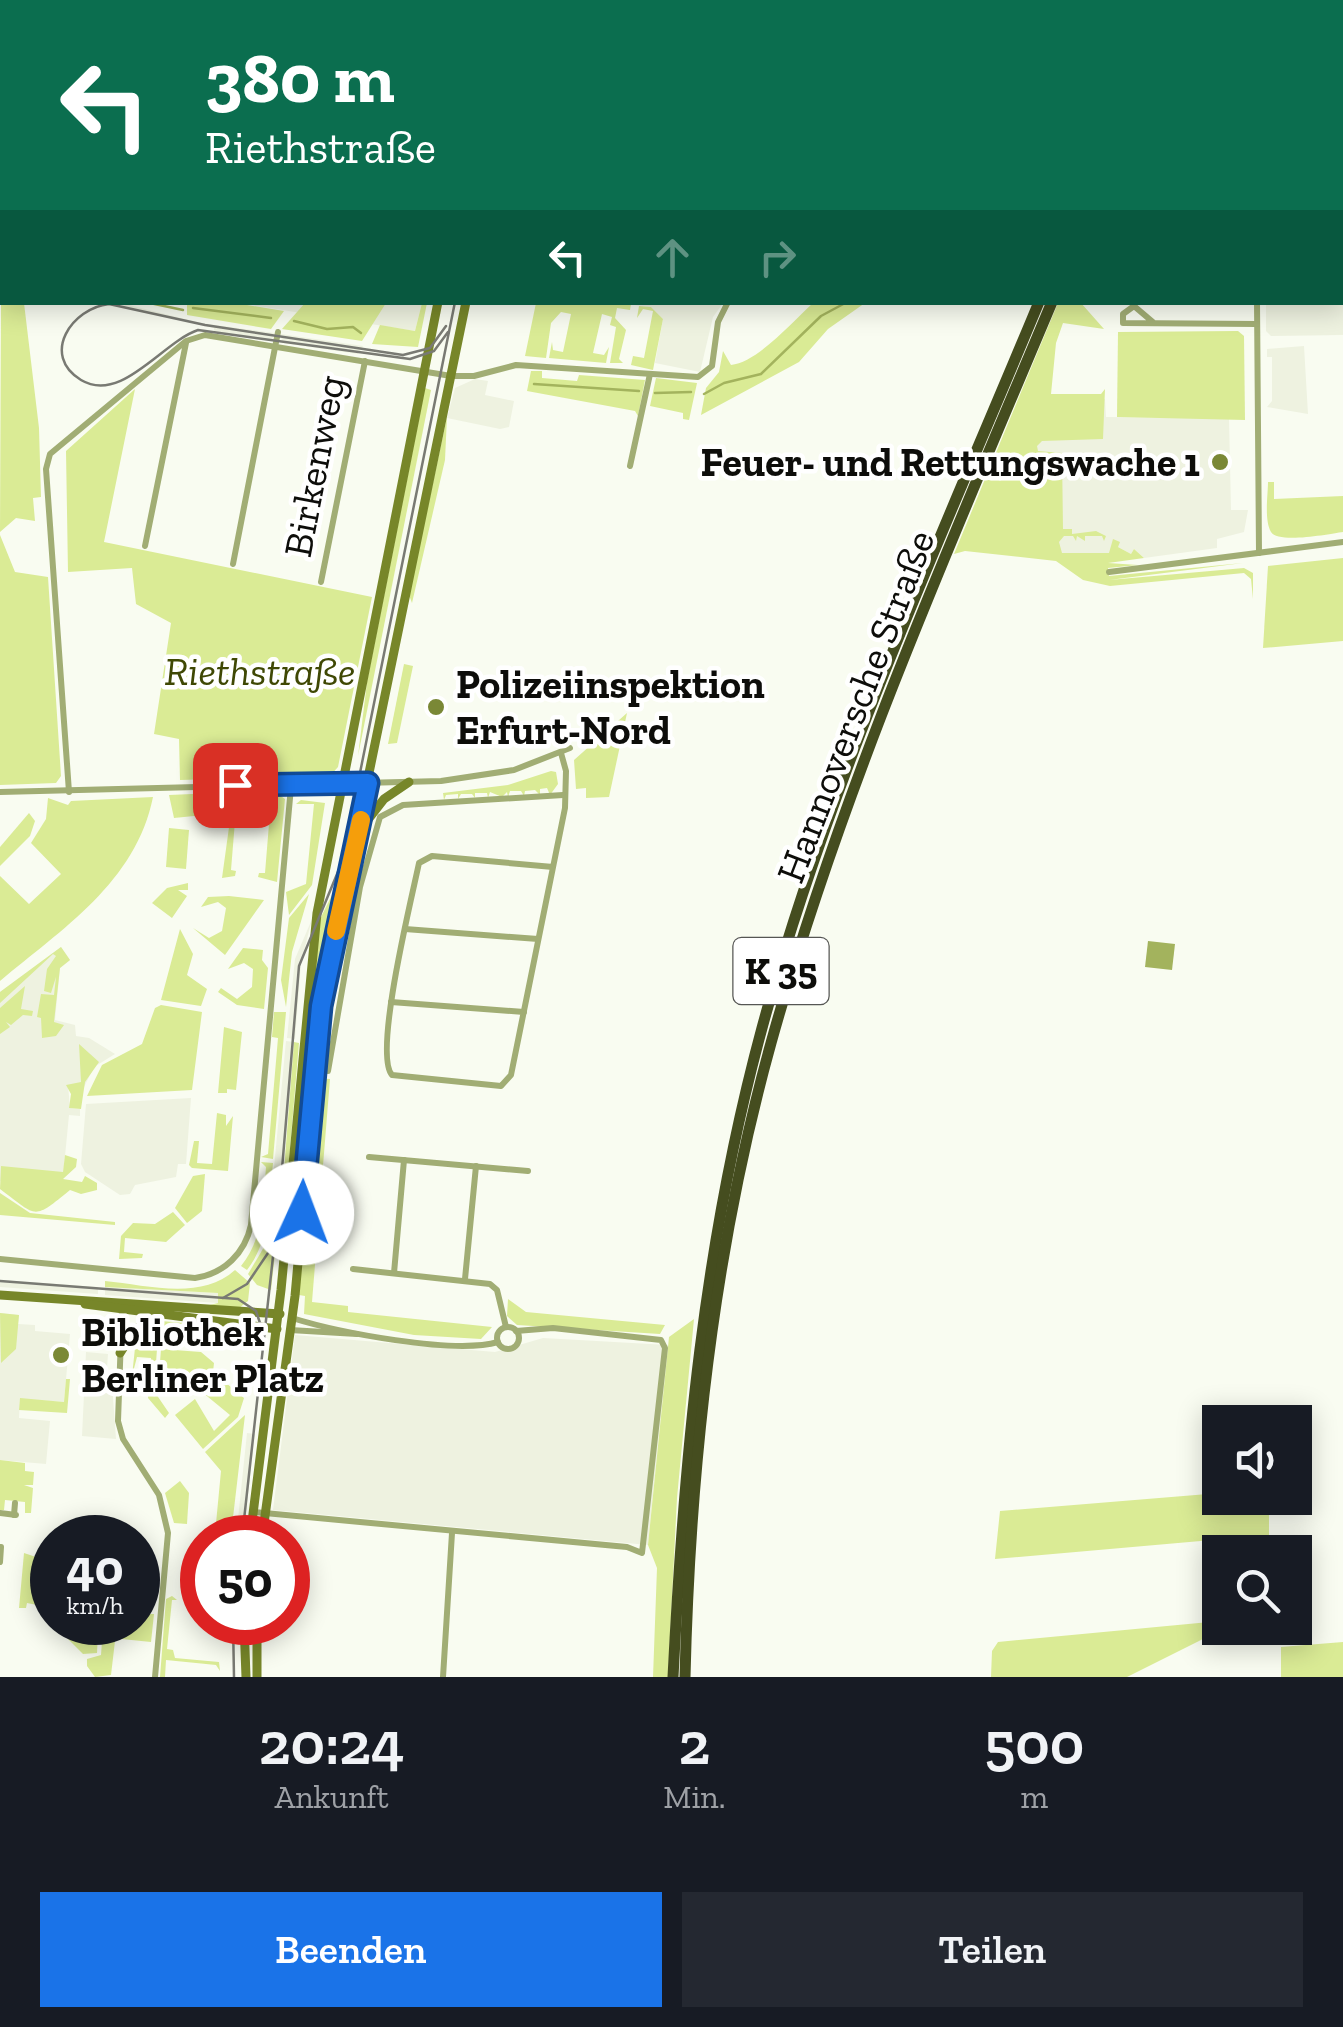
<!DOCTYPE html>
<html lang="de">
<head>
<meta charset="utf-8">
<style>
	body { margin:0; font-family:"Zilla Slab",serif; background:#242831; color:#f1f3f6; height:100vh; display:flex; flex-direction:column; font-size:38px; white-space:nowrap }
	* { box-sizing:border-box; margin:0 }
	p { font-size:32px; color:#9ea1a6 }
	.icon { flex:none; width:55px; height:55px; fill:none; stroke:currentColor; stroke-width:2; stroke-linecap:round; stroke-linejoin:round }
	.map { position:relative; height:1677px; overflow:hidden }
	.details { display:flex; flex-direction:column; background:#171b24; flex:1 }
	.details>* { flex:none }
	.top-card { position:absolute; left:0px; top:0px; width:1345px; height:305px; box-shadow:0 5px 25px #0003; background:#0b6e4f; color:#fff; overflow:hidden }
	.fabs { position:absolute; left:1202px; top:1405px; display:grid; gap:20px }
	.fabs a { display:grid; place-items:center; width:110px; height:110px; border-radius:0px; background:#171b24; box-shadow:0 5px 25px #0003; font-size:50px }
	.speed { position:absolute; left:30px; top:1515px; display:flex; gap:20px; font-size:50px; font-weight:700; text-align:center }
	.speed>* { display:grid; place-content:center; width:130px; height:130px; border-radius:50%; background:#171b24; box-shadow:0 5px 25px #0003; line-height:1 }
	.speed small { font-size:25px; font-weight:400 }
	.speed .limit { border:15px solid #d22; background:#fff; color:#111 }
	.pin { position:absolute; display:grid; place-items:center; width:85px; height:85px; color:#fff; margin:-42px; border-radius:20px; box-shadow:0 5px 15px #0006 }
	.me { position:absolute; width:110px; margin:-55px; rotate:2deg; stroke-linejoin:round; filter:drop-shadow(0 0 8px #0008) }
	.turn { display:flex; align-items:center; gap:35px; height:210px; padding:0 40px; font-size:45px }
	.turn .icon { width:130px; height:130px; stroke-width:2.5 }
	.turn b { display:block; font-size:70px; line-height:85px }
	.lanes { display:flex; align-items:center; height:95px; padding:0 40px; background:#0003; justify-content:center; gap:50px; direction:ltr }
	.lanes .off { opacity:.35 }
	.eta { display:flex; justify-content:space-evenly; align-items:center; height:170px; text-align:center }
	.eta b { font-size:60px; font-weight:600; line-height:70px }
	.button { display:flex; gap:20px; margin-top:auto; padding:20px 40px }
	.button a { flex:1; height:115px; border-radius:0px; background:#1a73e8; color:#fff; font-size:40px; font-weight:600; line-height:115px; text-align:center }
	.button a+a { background:#242831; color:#f1f3f6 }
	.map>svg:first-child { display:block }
	.built { fill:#eef2e0 }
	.green { fill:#daeb95 }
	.water { fill:#a3b35d }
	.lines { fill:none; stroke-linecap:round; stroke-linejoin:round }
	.stream { stroke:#a3b35d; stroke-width:2.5 }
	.street { stroke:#a1ad74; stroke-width:6 }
	.secondary { stroke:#778629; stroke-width:9 }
	.highway { stroke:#454d1f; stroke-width:11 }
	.tram { stroke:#797a73; stroke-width:2.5 }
	.route-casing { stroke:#114b97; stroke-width:25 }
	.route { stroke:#1a73e8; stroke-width:18 }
	.slow { stroke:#f59e0b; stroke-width:18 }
	.poi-dot { fill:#7a8836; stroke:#fff; stroke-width:4 }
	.labels { text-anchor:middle; stroke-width:9; stroke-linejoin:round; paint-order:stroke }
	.shield { fill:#fff; stroke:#565654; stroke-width:2.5 }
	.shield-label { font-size:38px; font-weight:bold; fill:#0d0d0a }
	.poi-label { font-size:40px; font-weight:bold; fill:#0d0d0a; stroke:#fff; text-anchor:start }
	.street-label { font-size:40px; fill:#0d0d0a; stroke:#fff }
	.park-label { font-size:40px; font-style:italic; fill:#3f4804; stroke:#fff }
</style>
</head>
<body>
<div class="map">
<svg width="1343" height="1677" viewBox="0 0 1343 1677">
	<rect width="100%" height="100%" fill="#f9fcf1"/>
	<g class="built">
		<polygon points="193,0 491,0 190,2"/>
		<polygon points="1343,244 1343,335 1271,336 1266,331 1266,303 1342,302"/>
		<polygon points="121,303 201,323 274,333 272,341 214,333 214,328 121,305 96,304"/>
		<polygon points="238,303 422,303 415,331"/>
		<polygon points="618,303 723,303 713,317 700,372 655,363 663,319 651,307"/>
		<polygon points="281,334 363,346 358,354 282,343"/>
		<polygon points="1304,346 1308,414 1267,407 1272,401 1272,357 1267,357 1267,349"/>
		<polygon points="475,379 488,381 485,395 514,401 509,427 500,429 447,418 455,388"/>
		<polygon points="1105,399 1106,417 1229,418 1231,510 1248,510 1244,532 1217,539 1217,548 1144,558 1134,549 1131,554 1118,547 1112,553 1011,554 1032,400"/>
		<polygon points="312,919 301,963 295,1039 287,1038 295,959"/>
		<polygon points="61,947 70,960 60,968 55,1020 75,1025 76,1036 89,1038 115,1054 94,1067 84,1087 68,1085 70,1108 80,1109 80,1116 69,1115 62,1187 0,1181 0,992"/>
		<polygon points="286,1041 294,1042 276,1245 267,1242"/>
		<polygon points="191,1098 186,1164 178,1164 176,1177 135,1185 130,1194 120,1195 85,1172 81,1164 86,1104"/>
		<polygon points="0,1280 98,1287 98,1294 0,1287"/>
		<polygon points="105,1287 219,1293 218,1303 105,1295"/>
		<polygon points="0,1313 19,1315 18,1324 35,1325 35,1331 70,1334 64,1402 20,1399 19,1418 50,1421 46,1464 0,1460"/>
		<polygon points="295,1335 495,1352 543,1338 668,1345 648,1545 273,1510"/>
		<polygon points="86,1352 108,1354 106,1383 112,1384 116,1439 82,1436"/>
		<polygon points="247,1433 255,1434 243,1537 236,1538"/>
	</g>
	<g class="green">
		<polygon points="2,74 2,302 24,303 39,428 41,497 33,498 35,521 16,518 0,532"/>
		<polygon points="187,303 235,303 284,311 271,329 187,315"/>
		<polygon points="305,303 305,302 386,303 362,341 282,329"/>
		<polygon points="422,303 427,303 418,347 372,344 380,325 415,331"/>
		<polygon points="536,303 631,304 630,310 617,308 615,318 626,330 619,359 623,363 610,363 616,327 610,325 612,317 602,314 593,353 604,355 609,347 606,363 549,358 552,342 553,350 563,352 571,314 561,312 551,323 546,358 525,356"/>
		<path d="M813,303H865L828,329L799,362L701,415L706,388L719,372L723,351L731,365C758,362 793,321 813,303Z"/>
		<polygon points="1058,303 1081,303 1104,329 1063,323 1056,343 1051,394 1101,394 1105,389 1103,439 1042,441 1037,446 1038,451 1062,453 1063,529 1072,529 1072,534 1096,531 1106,536 1104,541 1102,536 1085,536 1085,541 1077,536 1076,541 1073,536 1064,536 1059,542 1062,553 1109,553 1113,539 1120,542 1118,547 1131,554 1134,549 1144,558 1108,563 1138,565 1108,568 1109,576 1243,563 1109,580 1244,568 1253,573 1253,599 1251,579 1244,573 1110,586 1083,580 1056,561 965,551 954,554"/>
		<polygon points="639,306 651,307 663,319 653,370 631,365 633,356 644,358 653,311 643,309 637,318"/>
		<polygon points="1238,331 1244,336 1245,420 1117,417 1118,332"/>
		<polygon points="531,371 542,371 542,378 577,381 579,375 645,380 638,416 635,411 527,391"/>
		<polygon points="656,378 697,383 689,420 683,419 683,413 650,406"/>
		<polygon points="425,388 431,390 358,756 367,682"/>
		<polygon points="135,389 104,542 372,597 338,767 330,776 180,780 179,739 154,734 171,623 136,604 132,568 68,572 66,451"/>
		<polygon points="447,417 445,460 412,603 409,595"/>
		<path d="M1268,482H1274V499L1343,496V532C1329,534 1278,544 1271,532C1264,520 1268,495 1268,482Z"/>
		<polygon points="0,535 15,572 48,577 61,776 56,783 0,785"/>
		<polygon points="1343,558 1343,641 1263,648 1268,566"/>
		<polygon points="404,664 413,666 397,743 388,744"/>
		<polygon points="627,713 609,797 586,798 586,788 576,789 574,760"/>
		<polygon points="551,771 556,772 558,784 550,795 547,788 540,789 540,795 535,790 525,791 524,796 521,791 510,791 508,797 507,792 502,797 490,792 488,798 487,793 475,793 475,798 472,794 461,794 458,799 458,794 446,795 444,800 443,793 508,785"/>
		<polygon points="261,791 275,792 285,799 277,882 258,877 259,873 265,873 269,824 235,821 231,870 236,871 235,876 222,878 230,820 204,815 174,818 169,795"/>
		<path d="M153,797C136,882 62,929 0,981V876L29,904L61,874L31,843L46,819L48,798L68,805L71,801Z"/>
		<polygon points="301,800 325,803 312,885 289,915 286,892 306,884 314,804 296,804"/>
		<polygon points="29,813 35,821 30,836 0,866 0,847"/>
		<polygon points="169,828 189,830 186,869 166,867"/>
		<polygon points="188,883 188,890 178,890 187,896 172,918 152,903 167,888"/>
		<polygon points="337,885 343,886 312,1039 308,1038 320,919"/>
		<polygon points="309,894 292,952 286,1007 281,980 289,918"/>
		<polygon points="229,896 264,900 225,955 193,928 209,938 222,931 226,908 218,902 201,907 208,897"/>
		<polygon points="180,929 193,954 187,975 207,989 201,1006 161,1000"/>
		<polygon points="61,947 70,960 60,968 54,1022 64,1025 56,1036 42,1038 41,1018 37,1017 41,994 54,995 56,977 51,993 44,991 47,969 56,956 53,954 0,1003 0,992"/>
		<polygon points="243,948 263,950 262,960 268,968 264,1009 237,1005 218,992 221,988 237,999 252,987 253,969 244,963 228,969"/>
		<polygon points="25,986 21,1009 33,1011 32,1016 23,1015 11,1025 6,1022 10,1027 0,1034 0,1008"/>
		<polygon points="161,1005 202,1012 192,1090 87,1096 102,1065 142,1044 155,1008"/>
		<polygon points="274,1012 286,1012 273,1159 261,1157 268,1154 278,1038 272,1037"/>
		<polygon points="224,1027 242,1032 236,1090 227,1089 227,1093 218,1093"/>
		<polygon points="294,1042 299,1043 286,1196 282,1196"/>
		<polygon points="79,1044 99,1062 85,1082 81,1109 69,1108 71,1094 66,1085 81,1082"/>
		<polygon points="316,1078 330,1079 312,1302 348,1306 348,1312 492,1327 481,1339 414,1335 304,1314 305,1296 299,1295"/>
		<polygon points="217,1113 226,1115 226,1126 233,1116 228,1171 192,1168 189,1165 194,1141 199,1141 197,1163 212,1164"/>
		<path d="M65,1155L77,1159L76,1167L63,1179L82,1182L85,1176L97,1183V1190L81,1194L70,1190C32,1221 38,1217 0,1189L1,1166L63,1172Z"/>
		<path d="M261,1162L273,1163C269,1200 271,1239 247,1270L241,1266C264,1238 263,1202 266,1167Z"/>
		<polygon points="205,1174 202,1211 187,1223 175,1208 193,1176"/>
		<polygon points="0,1193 30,1213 115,1222 115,1225 0,1215"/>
		<polygon points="173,1212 185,1225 166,1242 125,1238 124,1252 143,1254 142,1258 119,1259 121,1236 133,1223 155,1224"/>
		<polygon points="267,1242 276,1245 271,1290 257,1285 248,1274"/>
		<path d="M235,1270L250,1283L248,1301L239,1308L210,1305L218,1303V1293L105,1287V1281C147,1285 201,1301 235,1270Z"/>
		<polygon points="508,1299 526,1312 665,1325 660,1334 517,1325 507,1316"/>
		<polygon points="0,1313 19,1315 16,1349 1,1363"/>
		<polygon points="694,1319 677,1498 668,1677 653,1677 657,1568 648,1545 669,1337"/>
		<polygon points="161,1321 243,1328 231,1344 159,1337 146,1328"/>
		<polygon points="135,1348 157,1349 154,1391 169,1413 165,1418 148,1398 151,1358 137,1357 132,1376"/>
		<polygon points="161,1349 201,1352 214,1363 213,1372 244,1398 238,1417 203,1449 175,1415 195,1399 214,1431 230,1415 202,1392 191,1374 171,1371 160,1362"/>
		<polygon points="66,1379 70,1379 67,1413 19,1410 20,1398 64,1402"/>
		<polygon points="245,1415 232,1526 221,1537 215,1534 221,1471 205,1452"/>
		<polygon points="0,1460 25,1463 25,1471 34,1472 33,1485 24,1485 33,1488 31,1513 25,1513 25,1502 5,1500 4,1510 0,1510"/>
		<polygon points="180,1481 189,1493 187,1524 174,1523 165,1493"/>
		<polygon points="1220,1493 1220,1498 1269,1498 1269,1535 995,1559 1000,1511"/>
		<polygon points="24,1553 42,1559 37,1605 27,1603 26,1608 19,1608"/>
		<polygon points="172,1596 177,1600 172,1600 167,1649 173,1650 175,1658 219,1662 220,1671 216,1665 166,1660 165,1677 160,1677 166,1599"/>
		<polygon points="146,1614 154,1614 151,1642 102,1637 114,1623 129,1628"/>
		<polygon points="1220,1621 1220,1628 1225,1628 1127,1677 991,1677 992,1651 998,1642"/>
		<polygon points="57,1628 98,1633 97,1653 83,1654"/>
		<polygon points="102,1641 115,1641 111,1675 95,1677 87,1666 87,1659 101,1655"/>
		<polygon points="1343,1642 1343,1677 1281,1677 1281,1647"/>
	</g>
	<polygon class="water" points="1148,941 1175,944 1172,970 1145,967"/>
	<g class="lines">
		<g class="stream">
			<polyline points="1342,35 1343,35"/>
			<polyline points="0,263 2,263"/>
			<polyline points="145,302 183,310"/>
			<polyline points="193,308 271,318"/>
			<polyline points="294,321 327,329 353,327 361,333"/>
			<polyline points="534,384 639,391"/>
			<polyline points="655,393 691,392"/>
			<polyline points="704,394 724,383 761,374 821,316 847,302"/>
		</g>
		<g class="street">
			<polyline points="1257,302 1259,553"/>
			<polyline points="1154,323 1134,306 1123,314 1123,323 1257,324"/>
			<polyline points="630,466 650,374"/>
			<polyline points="145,546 186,343"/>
			<polyline points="233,564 278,332"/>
			<polyline points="1109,572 1343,542"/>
			<polyline points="321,582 365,361"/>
			<polyline points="0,792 441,781 514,770 570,748"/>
			<polyline points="69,792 46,469 50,454 186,341 205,335 451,376 474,376 516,365 698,377 712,366 718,322 728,302"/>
			<path d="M553,867L432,856L419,863C412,897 373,1054 392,1075L501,1086L511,1075L565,808L566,771L561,753"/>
			<polyline points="405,929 538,939"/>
			<polyline points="391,1002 524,1012"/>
			<polyline points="328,1071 360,887 380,817 403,805 563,795"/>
			<polyline points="369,1157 528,1171"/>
			<path d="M0,1259L195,1278C224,1274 245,1253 251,1225L291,787"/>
			<polyline points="353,1269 490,1284 497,1290 506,1327"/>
			<polyline points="394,1273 404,1160"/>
			<polyline points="465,1279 476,1166"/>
			<polyline points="122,1309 118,1421 123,1439 159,1495 168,1533 155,1677"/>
			<path d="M292,1318C337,1332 454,1355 498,1342"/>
			<circle cx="508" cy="1338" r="11"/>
			<polyline points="290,1330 357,1334"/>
			<polyline points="253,1512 627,1547 642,1553 665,1348 661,1340 553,1328 516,1331"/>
			<polyline points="0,1513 16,1515"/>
			<polyline points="14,1515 15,1503"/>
			<polyline points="0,1562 1,1547"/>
			<polyline points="443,1677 452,1533"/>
		</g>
		<g class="secondary">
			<polyline points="1152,0 1155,2"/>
			<polyline points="501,2 501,0"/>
			<polyline points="524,2 524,0"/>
			<polyline points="1342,222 1343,223"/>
			<polyline points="363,826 384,799 409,782"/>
			<polyline points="0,1295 280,1314"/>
			<polyline points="85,1304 277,1329"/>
			<polyline points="120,1353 135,1329 160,1317"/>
			<polyline points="250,1538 281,1290 317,913 438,302"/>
			<polyline points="262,1538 295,1296 321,1006 466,302"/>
			<polyline points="244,1622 246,1677"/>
			<polyline points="257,1622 257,1677"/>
		</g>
		<g class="highway">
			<polyline points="1164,2 1165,0"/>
			<polyline points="1177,2 1178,0"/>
			<path d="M673,1677C684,1457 704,1242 762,1028C830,778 940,541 1039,302"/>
			<path d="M685,1677C690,1464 714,1248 771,1043C842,788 950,545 1052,302"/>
		</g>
		<g class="tram">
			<polyline points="517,2 518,0"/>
			<path d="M446,326L430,348L403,355L205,325L109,304C72,308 40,355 81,380C122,404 162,342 198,330L410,359L434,351L448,332"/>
			<polyline points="0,1281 238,1299 256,1311 264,1335"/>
			<polyline points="223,1298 247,1284 270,1250"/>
			<polyline points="242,1538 280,1193 299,966 342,862 455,302"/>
			<polyline points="233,1622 234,1677"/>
		</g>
	</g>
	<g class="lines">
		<g class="route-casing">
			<polyline id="route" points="235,785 368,783 321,1006 302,1213"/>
		</g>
		<use href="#route" class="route"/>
		<polyline class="slow" points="336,931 361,820"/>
	</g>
	<g class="poi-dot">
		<circle cx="1220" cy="462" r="10"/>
		<circle cx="436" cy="707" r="10"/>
		<circle cx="61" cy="1355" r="10"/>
	</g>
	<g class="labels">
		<rect class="shield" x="733.5" y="938" width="95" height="66" rx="8"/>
		<g class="shield-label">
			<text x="781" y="984">K 35</text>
		</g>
		<g class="poi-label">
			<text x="1200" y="476" text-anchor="end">Feuer- und Rettungswache 1</text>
			<text x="456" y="698">Polizeiinspektion<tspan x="456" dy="46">Erfurt-Nord</tspan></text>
			<text x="81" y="1346">Bibliothek<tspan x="81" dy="46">Berliner Platz</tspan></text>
		</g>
		<g class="street-label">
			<text transform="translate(314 466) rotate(-79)" y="14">Birkenweg</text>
			<text transform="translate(855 706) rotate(-69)" y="14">Hannoversche Straße</text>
		</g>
		<g class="park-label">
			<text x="260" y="685">Riethstraße</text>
		</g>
	</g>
</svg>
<div class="fabs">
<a><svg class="icon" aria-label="sound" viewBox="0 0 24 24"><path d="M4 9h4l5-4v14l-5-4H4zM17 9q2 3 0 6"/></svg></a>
<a><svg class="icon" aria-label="search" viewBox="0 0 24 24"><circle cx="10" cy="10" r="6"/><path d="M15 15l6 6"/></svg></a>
</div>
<div class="speed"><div>40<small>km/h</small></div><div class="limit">50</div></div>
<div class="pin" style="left:235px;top:785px;background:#d93025"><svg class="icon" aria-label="arrive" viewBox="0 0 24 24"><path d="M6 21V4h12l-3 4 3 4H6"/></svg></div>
<svg class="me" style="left:302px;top:1213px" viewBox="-20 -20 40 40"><circle r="19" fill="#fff"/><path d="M0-13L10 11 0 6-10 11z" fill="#1a73e8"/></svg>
<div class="top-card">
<div class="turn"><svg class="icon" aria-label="left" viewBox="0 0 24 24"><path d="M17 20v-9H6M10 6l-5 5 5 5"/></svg><div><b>380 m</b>Riethstraße</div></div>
<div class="lanes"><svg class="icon" aria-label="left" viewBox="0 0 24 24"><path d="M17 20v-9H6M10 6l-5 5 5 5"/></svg><svg class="icon off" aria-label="ahead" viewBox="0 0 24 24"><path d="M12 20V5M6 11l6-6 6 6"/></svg><svg class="icon off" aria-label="right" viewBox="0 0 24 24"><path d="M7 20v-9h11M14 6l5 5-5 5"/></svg></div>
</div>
</div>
<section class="details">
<div class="eta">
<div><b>20:24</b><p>Ankunft</p></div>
<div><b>2</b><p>Min.</p></div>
<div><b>500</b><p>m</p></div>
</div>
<div class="button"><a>Beenden</a><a>Teilen</a></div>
</section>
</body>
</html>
